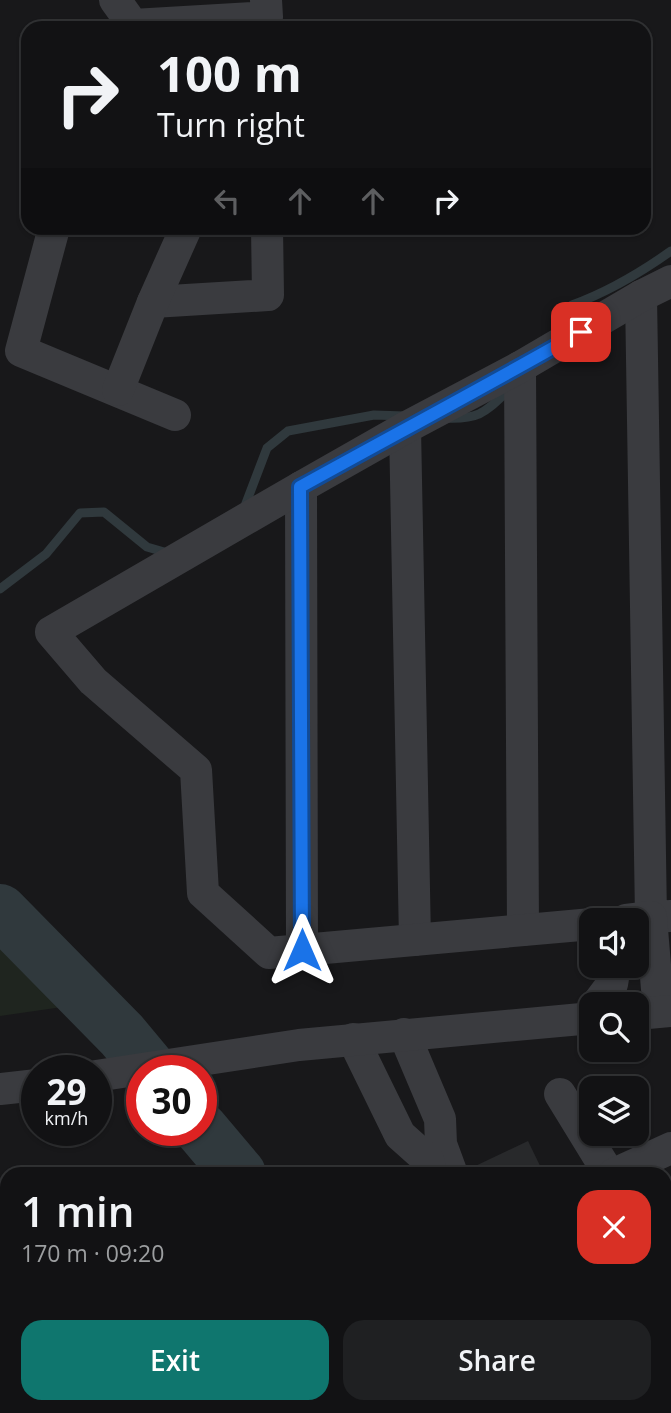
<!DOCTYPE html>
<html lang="en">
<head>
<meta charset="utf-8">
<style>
	body { margin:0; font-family:"Open Sans",sans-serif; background:#1f2022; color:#f1f3f6; height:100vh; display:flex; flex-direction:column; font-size:26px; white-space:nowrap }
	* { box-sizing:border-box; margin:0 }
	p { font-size:23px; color:#9c9ea0 }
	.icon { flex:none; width:38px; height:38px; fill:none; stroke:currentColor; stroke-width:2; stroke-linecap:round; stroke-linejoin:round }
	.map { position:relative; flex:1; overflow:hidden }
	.drawer { position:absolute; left:0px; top:1167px; width:672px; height:247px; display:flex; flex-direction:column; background:#121214; border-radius:21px 21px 0 0; box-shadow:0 2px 5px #0004,0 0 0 2px #313234 }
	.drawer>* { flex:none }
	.guide { position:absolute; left:21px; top:21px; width:630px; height:214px; border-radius:21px; box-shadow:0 2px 5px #0004,0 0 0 2px #313234; background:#121214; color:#f1f3f6; overflow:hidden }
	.fabs { position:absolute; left:579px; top:908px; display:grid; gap:14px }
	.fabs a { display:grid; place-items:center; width:70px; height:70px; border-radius:14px; background:#121214; box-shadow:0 2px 5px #0004,0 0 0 2px #313234; font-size:35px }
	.speed { position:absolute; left:21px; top:1055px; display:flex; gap:14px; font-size:35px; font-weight:700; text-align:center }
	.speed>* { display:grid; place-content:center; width:91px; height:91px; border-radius:50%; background:#121214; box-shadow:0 2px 5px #0004,0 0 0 2px #313234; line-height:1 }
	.speed small { font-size:18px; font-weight:400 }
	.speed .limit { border:10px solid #d22; background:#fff; color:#111 }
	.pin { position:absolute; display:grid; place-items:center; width:60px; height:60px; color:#fff; margin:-30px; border-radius:14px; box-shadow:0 4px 10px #0006 }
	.me { position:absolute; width:77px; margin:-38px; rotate:0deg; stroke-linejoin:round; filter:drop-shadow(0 0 5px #0008) }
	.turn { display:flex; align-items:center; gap:24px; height:147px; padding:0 21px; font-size:32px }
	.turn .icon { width:91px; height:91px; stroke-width:2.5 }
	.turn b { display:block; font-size:49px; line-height:60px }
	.lanes { display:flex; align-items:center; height:66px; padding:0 21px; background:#0003; justify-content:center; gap:35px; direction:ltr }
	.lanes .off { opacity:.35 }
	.round { display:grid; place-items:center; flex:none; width:74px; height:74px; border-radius:21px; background:#1f2022 }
	.headline { display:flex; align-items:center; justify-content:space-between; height:119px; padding:0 21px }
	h1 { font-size:42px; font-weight:600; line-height:52px }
	.button { display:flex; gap:14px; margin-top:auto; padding:14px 21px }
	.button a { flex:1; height:80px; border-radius:21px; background:#0f766e; color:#fff; font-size:28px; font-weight:600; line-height:80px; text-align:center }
	.button a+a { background:#1f2022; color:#f1f3f6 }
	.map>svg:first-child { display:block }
	.green { fill:#1f251f }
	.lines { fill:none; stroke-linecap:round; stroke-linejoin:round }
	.stream { stroke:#30393d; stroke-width:9 }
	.river { stroke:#30393d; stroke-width:54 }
	.building { fill:#28292b }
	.street { stroke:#3a3b3f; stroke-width:32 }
	.route-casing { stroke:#114b97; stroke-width:18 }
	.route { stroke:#1a73e8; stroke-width:12 }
</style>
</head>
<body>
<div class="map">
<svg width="671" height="1413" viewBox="0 0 671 1413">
	<rect width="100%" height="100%" fill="#18181a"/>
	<polygon class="green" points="0,911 90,1003 0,1016"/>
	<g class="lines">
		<g class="stream">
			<path d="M556,333L572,305C608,292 640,273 671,251"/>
			<path d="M444,418C482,420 486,411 513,386"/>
			<polyline points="243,511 267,448 288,431 374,415 405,416"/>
			<polyline points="0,589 46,554 80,513 104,512 147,547 171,554"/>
		</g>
		<g class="river">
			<polyline points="0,911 122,1035 152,1071"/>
			<polyline points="201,1129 239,1174"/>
			<polyline points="378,1407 382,1413"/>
		</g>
	</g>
	<polygon class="building" points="528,1141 544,1174 470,1174 469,1169"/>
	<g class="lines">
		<g class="street">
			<polyline points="115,0 133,25 267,17 266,0"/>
			<polyline points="54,228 21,351 175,415"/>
			<polyline points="641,296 651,917 671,916"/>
			<polyline points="153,302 268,295 267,228"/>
			<polyline points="520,367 523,930"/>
			<polyline points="118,390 153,302 186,228"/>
			<polyline points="405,428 415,940"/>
			<polyline points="301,487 302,950"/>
			<polyline points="626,920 651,917 657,989 671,1000"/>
			<polyline points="592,924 269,953 203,893 196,770 93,681 51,632 301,487 405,428 520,367 641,296 671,281"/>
			<polyline points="597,1004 612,984 615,966"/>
			<polyline points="637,1014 671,1011"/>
			<polyline points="404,1034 440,1119 441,1144 452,1174"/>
			<polyline points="353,1039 400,1135 428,1160 432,1174"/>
			<polyline points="96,1076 299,1045 592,1018"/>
			<polyline points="0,1089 37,1085"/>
			<polyline points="560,1094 609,1174"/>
			<polyline points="614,1174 671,1148"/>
			<polyline points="0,1204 7,1204"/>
			<polyline points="665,1328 671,1324"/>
			<polyline points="99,1407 99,1413"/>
			<polyline points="562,1407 566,1413"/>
		</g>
	</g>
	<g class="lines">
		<g class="route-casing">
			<path id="route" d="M302,950L300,487C394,435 488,385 581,332"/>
		</g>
		<use href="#route" class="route"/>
	</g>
</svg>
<div class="fabs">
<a><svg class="icon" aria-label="sound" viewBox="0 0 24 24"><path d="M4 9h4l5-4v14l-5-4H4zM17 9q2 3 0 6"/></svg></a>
<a><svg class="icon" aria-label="search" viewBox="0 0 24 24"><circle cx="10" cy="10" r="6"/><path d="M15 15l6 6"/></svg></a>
<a><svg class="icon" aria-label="layers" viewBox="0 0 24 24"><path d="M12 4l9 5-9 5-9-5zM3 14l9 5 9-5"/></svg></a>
</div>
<div class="speed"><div>29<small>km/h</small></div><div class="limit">30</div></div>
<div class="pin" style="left:581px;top:332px;background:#d93025"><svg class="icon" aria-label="arrive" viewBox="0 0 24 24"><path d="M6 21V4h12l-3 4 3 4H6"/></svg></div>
<svg class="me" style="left:302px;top:950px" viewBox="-20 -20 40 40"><path d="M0-17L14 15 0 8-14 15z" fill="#1a73e8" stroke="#fff" stroke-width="4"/></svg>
<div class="guide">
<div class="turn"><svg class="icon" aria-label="right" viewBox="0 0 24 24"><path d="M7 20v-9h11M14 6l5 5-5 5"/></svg><div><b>100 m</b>Turn right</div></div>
<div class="lanes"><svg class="icon off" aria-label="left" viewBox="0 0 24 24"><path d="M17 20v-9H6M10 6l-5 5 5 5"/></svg><svg class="icon off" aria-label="ahead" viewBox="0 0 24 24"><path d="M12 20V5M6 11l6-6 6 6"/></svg><svg class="icon off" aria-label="ahead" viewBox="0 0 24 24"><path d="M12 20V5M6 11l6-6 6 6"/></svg><svg class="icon" aria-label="right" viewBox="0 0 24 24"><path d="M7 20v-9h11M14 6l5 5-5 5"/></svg></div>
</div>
<section class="drawer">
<div class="headline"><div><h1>1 min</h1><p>170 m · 09:20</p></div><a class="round" style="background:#d93025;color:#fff"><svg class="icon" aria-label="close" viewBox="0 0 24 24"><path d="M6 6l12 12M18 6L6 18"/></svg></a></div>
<div class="button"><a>Exit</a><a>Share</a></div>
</section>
</div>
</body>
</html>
